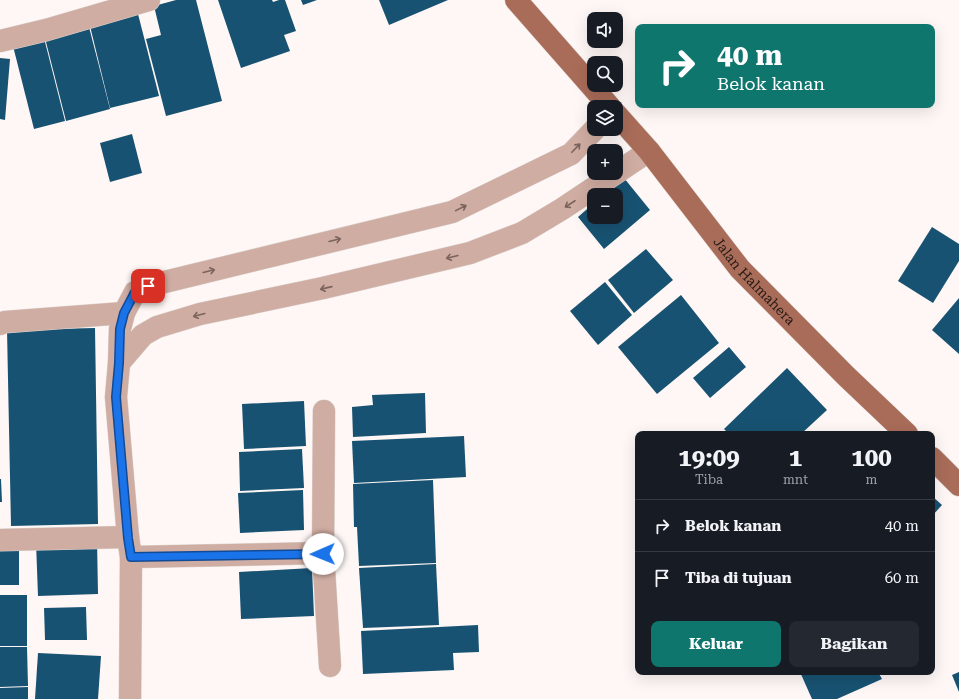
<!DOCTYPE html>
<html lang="id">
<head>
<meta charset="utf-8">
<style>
	body { margin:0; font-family:"Roboto Serif",serif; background:#242831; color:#f1f3f6; height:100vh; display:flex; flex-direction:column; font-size:15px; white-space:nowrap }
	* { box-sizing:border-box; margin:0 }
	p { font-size:13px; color:#9ea1a6 }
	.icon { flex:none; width:22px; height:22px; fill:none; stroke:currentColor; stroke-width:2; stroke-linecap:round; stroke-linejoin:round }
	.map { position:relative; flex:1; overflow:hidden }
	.sheet { position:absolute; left:635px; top:431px; width:300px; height:244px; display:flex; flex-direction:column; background:#171b24; border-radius:8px; box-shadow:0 4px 16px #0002 }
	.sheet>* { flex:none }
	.guide { position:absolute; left:635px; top:24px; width:300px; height:84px; border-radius:8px; box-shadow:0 4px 16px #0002; background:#0f766e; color:#fff; overflow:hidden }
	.tools { position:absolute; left:587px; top:12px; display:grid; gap:8px }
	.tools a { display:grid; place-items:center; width:36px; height:36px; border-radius:8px; background:#171b24; box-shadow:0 4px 16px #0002; font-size:20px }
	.pin { position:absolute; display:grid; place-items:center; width:34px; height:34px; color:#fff; margin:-17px; border-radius:8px; box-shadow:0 2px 6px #0006 }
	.me { position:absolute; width:44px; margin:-22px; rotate:269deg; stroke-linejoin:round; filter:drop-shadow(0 0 3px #0008) }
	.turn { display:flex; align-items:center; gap:14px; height:84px; padding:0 16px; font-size:18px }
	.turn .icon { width:52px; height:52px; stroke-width:2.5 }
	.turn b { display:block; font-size:28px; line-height:34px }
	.eta { display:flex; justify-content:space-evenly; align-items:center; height:68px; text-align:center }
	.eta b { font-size:24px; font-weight:700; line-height:28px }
	.action { display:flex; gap:8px; margin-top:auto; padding:8px 16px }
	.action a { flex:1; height:46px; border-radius:8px; background:#0f766e; color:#fff; font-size:16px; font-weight:700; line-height:46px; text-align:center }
	.action a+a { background:#242831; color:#f1f3f6 }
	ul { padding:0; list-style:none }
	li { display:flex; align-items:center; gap:12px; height:52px; padding:0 16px; border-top:1px solid #363941 }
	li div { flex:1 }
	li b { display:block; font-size:15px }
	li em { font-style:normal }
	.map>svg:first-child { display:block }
	.building { fill:#185272 }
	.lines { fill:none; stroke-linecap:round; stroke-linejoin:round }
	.minor-casing { stroke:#dbd4d1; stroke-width:23 }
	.major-casing { stroke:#dbd4d1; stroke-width:23 }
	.minor { stroke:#d0ada2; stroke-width:22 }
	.major { stroke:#a96c59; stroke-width:22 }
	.oneway { stroke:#7b645c }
	.route-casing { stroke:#114b97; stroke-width:10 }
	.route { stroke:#1a73e8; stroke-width:7 }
	.labels { text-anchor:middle; stroke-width:4; stroke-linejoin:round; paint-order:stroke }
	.street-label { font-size:14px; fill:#261a16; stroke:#fff }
</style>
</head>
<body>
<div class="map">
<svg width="959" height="699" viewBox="0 0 959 699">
	<rect width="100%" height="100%" fill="#fef7f5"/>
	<g class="building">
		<polygon points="176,0 196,0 222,101 166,116 146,39 161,35 154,6"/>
		<polygon points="218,0 272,0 273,2 279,0 285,0 296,31 284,35 290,51 241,68"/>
		<polygon points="301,0 317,0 303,5"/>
		<polygon points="379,0 448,0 389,25"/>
		<polygon points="138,14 159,96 110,108 90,26"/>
		<polygon points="89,27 110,109 66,121 45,38"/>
		<polygon points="44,38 65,121 34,129 13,46"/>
		<polygon points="0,58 10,59 5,120 0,119"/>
		<polygon points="132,134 142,173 110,182 100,143"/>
		<polygon points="624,178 650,210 604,249 578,217 594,203 594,217 616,217 616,195 604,195"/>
		<polygon points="932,227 959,244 959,261 933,303 898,281"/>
		<polygon points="646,249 673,280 634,313 608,280"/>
		<polygon points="605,282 632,315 598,345 570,311"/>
		<polygon points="681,295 719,343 657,394 618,347"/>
		<polygon points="959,298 959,354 932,330"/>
		<polygon points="95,328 98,524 11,526 7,330"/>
		<polygon points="729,347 746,367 710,398 693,378"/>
		<polygon points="787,368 827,410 801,434 729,434 724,429"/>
		<polygon points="425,393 426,433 353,437 352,407 373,405 372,395"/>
		<polygon points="304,401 306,446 244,449 242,404"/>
		<polygon points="464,436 466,477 354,483 352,441"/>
		<polygon points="302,449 304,488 240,491 239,452"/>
		<polygon points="0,479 1,479 2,502 0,502"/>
		<polygon points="433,480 436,563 359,566 357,527 354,527 353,484"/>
		<polygon points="303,490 304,530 240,533 238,493"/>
		<polygon points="932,496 942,505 932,516"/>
		<polygon points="97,540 98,594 38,596 36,542"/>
		<rect x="0" y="545" width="19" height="40"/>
		<polygon points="436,564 439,625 363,628 359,568"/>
		<polygon points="312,568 314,616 241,619 239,572"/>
		<rect x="0" y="595" width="27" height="51"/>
		<polygon points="86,607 87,640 45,640 44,608"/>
		<polygon points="478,625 479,652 453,653 454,670 363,674 361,631"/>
		<polygon points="0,647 27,647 28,686 0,687"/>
		<polygon points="38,653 101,656 98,699 35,699"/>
		<polygon points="800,672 878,672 882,679 837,699 812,699"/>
		<polygon points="959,672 959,692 952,675"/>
		<polygon points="28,687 28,699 0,699 0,688"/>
	</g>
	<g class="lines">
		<g class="minor-casing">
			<g id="minor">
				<polyline points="0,41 46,30 149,0"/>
				<polyline points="0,324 5,322 124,313"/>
				<polyline points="119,363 143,335 157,327 200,314 323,288 470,253 522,233 562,209 649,151"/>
				<polyline points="324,411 323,553 330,666"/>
				<polyline points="0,540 128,537"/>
				<polyline points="131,557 323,553"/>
				<polyline points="130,699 131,557 128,537 116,397 119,363 120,329 124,313 135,292 148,286 452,212 571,154 595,129"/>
			</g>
		</g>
		<g class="major-casing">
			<g id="major">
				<polyline points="516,0 610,107"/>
				<path id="s1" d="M616,114L649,151L740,269L846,376L907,434"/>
				<polyline points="932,458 959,485"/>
			</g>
		</g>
		<use href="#minor" class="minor"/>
		<use href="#major" class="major"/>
	</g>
	<defs><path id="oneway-shaft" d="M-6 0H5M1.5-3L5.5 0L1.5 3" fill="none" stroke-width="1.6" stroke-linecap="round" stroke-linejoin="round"/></defs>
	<g class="oneway">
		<use href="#oneway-shaft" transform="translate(576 148) rotate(-46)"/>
		<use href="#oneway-shaft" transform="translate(570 204) rotate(147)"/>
		<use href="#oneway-shaft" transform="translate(461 208) rotate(-26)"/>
		<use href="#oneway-shaft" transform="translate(335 240) rotate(-14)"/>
		<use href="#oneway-shaft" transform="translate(452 257) rotate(166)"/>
		<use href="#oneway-shaft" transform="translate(209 271) rotate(-14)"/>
		<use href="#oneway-shaft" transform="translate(326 288) rotate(167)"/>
		<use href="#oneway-shaft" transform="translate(199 315) rotate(165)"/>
	</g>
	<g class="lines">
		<g class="route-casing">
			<polyline id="route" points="148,286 135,292 124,313 120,329 119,363 116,397 128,538 131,557 323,554"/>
		</g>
		<use href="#route" class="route"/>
	</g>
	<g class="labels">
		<g class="street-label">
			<text dy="5" stroke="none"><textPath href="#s1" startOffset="217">Jalan Halmahera</textPath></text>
		</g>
	</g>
</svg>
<div class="tools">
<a><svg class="icon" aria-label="sound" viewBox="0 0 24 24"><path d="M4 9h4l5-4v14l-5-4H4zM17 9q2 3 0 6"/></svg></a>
<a><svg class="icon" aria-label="search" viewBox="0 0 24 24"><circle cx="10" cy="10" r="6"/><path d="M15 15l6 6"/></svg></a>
<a><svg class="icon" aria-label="layers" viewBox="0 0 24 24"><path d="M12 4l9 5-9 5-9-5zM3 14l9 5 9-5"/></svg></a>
<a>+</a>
<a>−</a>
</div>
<div class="pin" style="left:148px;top:286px;background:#d93025"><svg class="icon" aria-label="arrive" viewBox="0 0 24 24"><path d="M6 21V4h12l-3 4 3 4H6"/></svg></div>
<svg class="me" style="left:323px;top:554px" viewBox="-20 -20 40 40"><circle r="19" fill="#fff"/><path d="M0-13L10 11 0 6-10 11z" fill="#1a73e8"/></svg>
<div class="guide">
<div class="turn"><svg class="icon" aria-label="right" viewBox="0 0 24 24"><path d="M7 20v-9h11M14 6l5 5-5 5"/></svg><div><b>40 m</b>Belok kanan</div></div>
</div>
<section class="sheet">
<div class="eta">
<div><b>19:09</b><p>Tiba</p></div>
<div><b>1</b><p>mnt</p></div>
<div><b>100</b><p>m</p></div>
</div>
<ul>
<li><svg class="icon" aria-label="right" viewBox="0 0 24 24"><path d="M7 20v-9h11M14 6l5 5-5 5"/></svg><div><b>Belok kanan</b></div><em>40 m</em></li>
<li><svg class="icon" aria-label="arrive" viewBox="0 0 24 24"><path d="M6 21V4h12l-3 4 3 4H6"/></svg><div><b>Tiba di tujuan</b></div><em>60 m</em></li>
</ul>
<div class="action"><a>Keluar</a><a>Bagikan</a></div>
</section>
</div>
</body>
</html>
